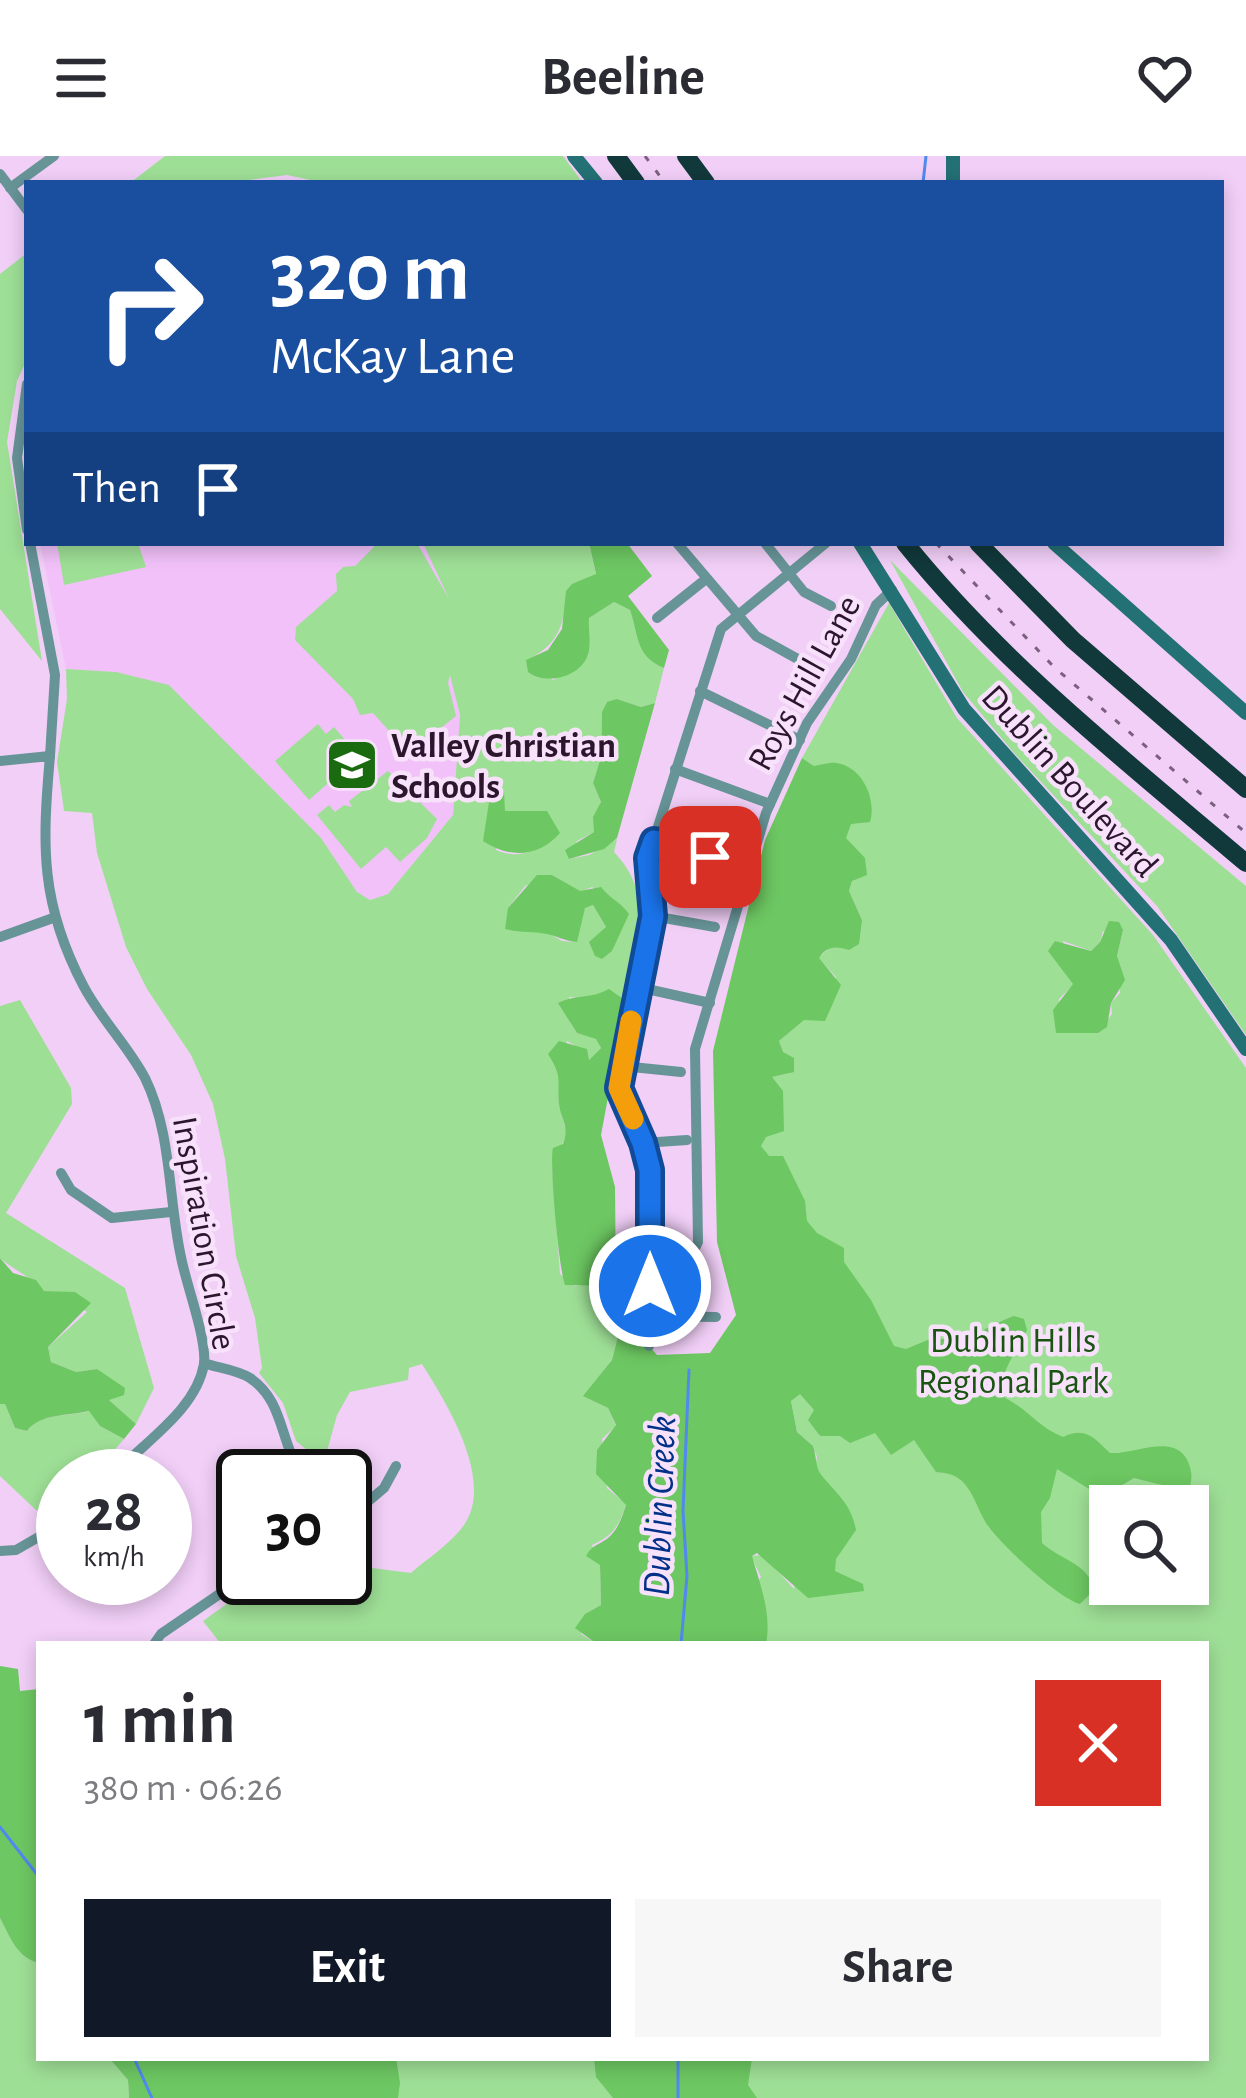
<!DOCTYPE html>
<html lang="en">
<head>
<meta charset="utf-8">
<style>
	body { margin:0; font-family:"Alegreya Sans",sans-serif; background:#f7f7f7; color:#2b2b33; height:100vh; display:flex; flex-direction:column; font-size:45px; white-space:nowrap }
	* { box-sizing:border-box; margin:0 }
	p { font-size:39px; color:#7c7c81 }
	.icon { flex:none; width:66px; height:66px; fill:none; stroke:currentColor; stroke-width:2; stroke-linecap:round; stroke-linejoin:round }
	.map { position:relative; flex:1; overflow:hidden }
	.side { position:absolute; left:36px; top:1485px; width:1173px; height:420px; display:flex; flex-direction:column; background:#fff; border-radius:0px; box-shadow:0 6px 18px #0003 }
	.side>* { flex:none }
	.top-card { position:absolute; left:24px; top:24px; width:1200px; height:366px; border-radius:0px; box-shadow:0 6px 18px #0003; background:#1a4fa0; color:#fff; overflow:hidden }
	.tools { position:absolute; left:1089px; top:1329px; display:grid; gap:24px }
	.tools a { display:grid; place-items:center; width:120px; height:120px; border-radius:0px; background:#fff; box-shadow:0 6px 18px #0003; font-size:60px }
	.speed { position:absolute; left:36px; top:1293px; display:flex; gap:24px; font-size:60px; font-weight:700; text-align:center }
	.speed>* { display:grid; place-content:center; width:156px; height:156px; border-radius:50%; background:#fff; box-shadow:0 6px 18px #0003; line-height:1 }
	.speed small { font-size:30px; font-weight:400 }
	.speed .limit { border:6px solid #111; border-radius:18px; background:#fff; color:#111 }
	.pin { position:absolute; display:grid; place-items:center; width:102px; height:102px; color:#fff; margin:-51px; border-radius:24px; box-shadow:0 6px 18px #0006 }
	.me { position:absolute; width:132px; margin:-66px; rotate:0deg; stroke-linejoin:round; filter:drop-shadow(0 0 9px #0008) }
	.turn { display:flex; align-items:center; gap:42px; height:252px; padding:0 48px; font-size:54px }
	.turn .icon { width:156px; height:156px; stroke-width:2.5 }
	.turn b { display:block; font-size:84px; line-height:102px }
	.then { display:flex; align-items:center; height:114px; padding:0 48px; background:#0003; gap:24px; font-size:45px }
	.round { display:grid; place-items:center; flex:none; width:126px; height:126px; border-radius:0px; background:#f7f7f7 }
	.headline { display:flex; align-items:center; justify-content:space-between; height:204px; padding:0 48px }
	h1 { font-size:72px; font-weight:600; line-height:90px }
	.button { display:flex; gap:24px; margin-top:auto; padding:24px 48px }
	.button a { flex:1; height:138px; border-radius:0px; background:#111827; color:#fff; font-size:48px; font-weight:600; line-height:138px; text-align:center }
	.button a+a { background:#f7f7f7; color:#2b2b33 }
	header { display:flex; justify-content:space-between; align-items:center; height:156px; padding:0 48px; background:#fff; font-size:54px; font-weight:600 }
	.map>svg:first-child { display:block }
	.built { fill:#f2c1fa }
	.green { fill:#9edf96; fill-rule:evenodd }
	.forest { fill:#6dc762 }
	.lines { fill:none; stroke-linecap:round; stroke-linejoin:round }
	.stream { stroke:#5289ee; stroke-width:3 }
	.street { stroke:#679497; stroke-width:10 }
	.secondary { stroke:#237075; stroke-width:14 }
	.highway { stroke:#11383b; stroke-width:18 }
	.rail { stroke:#7a607e; stroke-width:3; stroke-dasharray:6 12; stroke-linecap:butt }
	.route-casing { stroke:#114b97; stroke-width:30 }
	.route { stroke:#1a73e8; stroke-width:21 }
	.slow { stroke:#f59e0b; stroke-width:21 }
	.labels { text-anchor:middle; stroke-width:9; stroke-linejoin:round; paint-order:stroke }
	.street-label { font-size:36px; fill:#2b162e; stroke:#f8e1fb }
	.poi-label { font-size:36px; font-weight:bold; fill:#2b162e; stroke:#f8e1fb; text-anchor:start }
	.park-label { font-size:36px; fill:#195511; stroke:#f8e1fb }
	.water-label { font-size:39px; font-style:italic; fill:#013088; stroke:#f8e1fb }
</style>
</head>
<body>
<header><svg class="icon" aria-label="menu" viewBox="0 0 24 24"><path d="M4 6h16M4 12h16M4 18h16"/></svg>Beeline<svg class="icon" aria-label="heart" viewBox="0 0 24 24"><path d="M12 20l-8-8c-3-5 5-10 8-4 3-6 11-1 8 4z"/></svg></header>
<div class="map">
<svg width="1246" height="1942" viewBox="0 0 1246 1942">
	<rect width="100%" height="100%" fill="#f1cff7"/>
	<polygon class="built" points="40,387 423,387 463,468 450,519 460,559 453,659 388,738 369,744 357,736 321,682 116,516 66,513"/>
	<g class="green">
		<polygon points="165,0 563,0 583,27 324,27 287,19 226,27 130,27"/>
		<polygon points="27,97 27,203 17,225 7,286 42,505 0,453 0,118"/>
		<polygon points="57,387 138,387 146,411 64,429"/>
		<path d="M417,387L449,443L423,387H589L596,419L566,435C565,469 558,489 527,504L553,524C593,504 586,503 589,462L614,446L630,454C638,475 640,502 664,512L655,547L641,551L617,543L602,556L601,601L593,627L601,646L594,676L577,685L569,703L589,699L617,683L614,696C657,741 637,790 626,845L569,841L570,866L577,877L596,882L601,892L589,904L579,892L567,885L559,914V949L567,978L552,1010L560,1118L575,1130L592,1127L616,1130V1152L623,1160L612,1204L584,1240L608,1252L616,1270L602,1283L607,1332L626,1348C619,1370 613,1380 592,1389L600,1409L601,1449L585,1458L581,1478L597,1488H221L203,1465L263,1422H345V1415L372,1412L411,1417C427,1403 447,1390 461,1373C498,1329 447,1248 422,1208L409,1212L408,1224L350,1236L337,1259L323,1310L312,1309L307,1294L296,1285L283,1247L259,1217L262,1212L255,1162L236,1100L225,1003L213,948L191,899L147,833L126,791L97,697L92,657L64,655L57,606L67,543L66,513L116,516L169,529L321,682L357,736L370,744L388,738L453,659L460,559L450,519L448,527L456,560L409,597L373,557L360,559L353,543L295,484L296,471L337,435L336,418L343,411L355,410L376,389ZM506,643L504,655H547V686C532,698 514,702 496,694ZM552,719L580,736L592,731L611,744L616,782L612,795L606,771L593,749L585,751L576,786L562,785L508,752L525,730Z"/>
		<polygon points="890,404 1053,569 1246,730 1246,879 1157,750 1014,597 963,536"/>
		<path d="M889,447L957,562L1153,779L1246,912V1942H186L165,1902H1206V1488H711L761,1421L751,1400L763,1399L794,1433L817,1301L813,1290L797,1276L791,1245L800,1237L814,1254L819,1280L834,1279L729,961L775,926L771,921L789,917L779,885L804,863L836,821L818,802L862,764L849,735L852,725L814,610L802,602ZM1123,774L1117,800L1120,837L1111,847L1112,858L1098,877L1057,876L1059,843L1074,828L1063,785L1091,795L1100,786L1103,775ZM1110,1350H1188V1428H1110Z"/>
		<polygon points="318,568 326,578 334,571 359,600 309,644 275,605"/>
		<polygon points="388,615 437,663 427,682 400,706 386,691 361,713 317,659 329,649 335,656 344,649 352,651 349,645"/>
		<path d="M20,844L71,932L72,948L6,1057L125,1132L154,1232L136,1268L108,1243L109,1223L97,1213L76,1216L51,1206L48,1191L87,1156L57,1136L44,1135C30,1120 15,1115 0,1102V850Z"/>
		<path d="M0,1248H5L15,1272L27,1275C41,1256 68,1261 90,1255L100,1270L124,1283L92,1320H63V1348L53,1357L36,1354L0,1320Z"/>
		<path d="M0,1762C10,1781 17,1802 39,1807V1902H109L128,1924L129,1942H0Z"/>
	</g>
	<g class="forest">
		<path d="M589,387H627L652,420L628,440L669,494L664,512C635,500 639,479 630,454L614,446L589,462C588,475 592,490 587,501C578,522 545,529 528,516L526,504L548,494L562,473L566,435L572,428L596,418Z"/>
		<polygon points="617,543 641,551 655,547 617,682 604,693 569,703 565,694 594,676 593,661 601,646 593,627 601,601 602,556 607,546"/>
		<path d="M802,602L814,610C822,609 829,606 836,607C862,610 877,643 870,666L851,668L846,682L865,702L867,719L852,725L849,735L862,764L859,788L849,794C836,790 827,790 819,802L841,829L825,865L804,864L779,885L783,896L794,902V916L772,921L783,935L784,975L766,981L761,990L769,1000H783L805,1045L807,1065L817,1077L844,1092V1106L871,1144L894,1190L906,1193L935,1181C961,1191 991,1168 1014,1160L1024,1163L1027,1174C1017,1198 996,1216 1005,1242C1028,1253 1039,1272 1063,1281C1086,1270 1094,1282 1110,1297C1135,1299 1179,1273 1190,1311C1193,1322 1191,1330 1186,1340L1176,1341L1162,1329L1134,1322L1102,1341L1057,1313L1050,1342L1041,1356L1042,1387C1060,1404 1089,1407 1094,1434L1080,1448C1058,1442 1000,1388 986,1367C978,1354 974,1337 962,1325C954,1318 946,1317 936,1316L914,1284L891,1299L875,1277L850,1287L840,1280H820L808,1264L814,1254L800,1238L791,1245L797,1276L813,1290C817,1301 815,1312 822,1320C838,1339 851,1348 856,1374L836,1403L835,1415L863,1428L864,1435L808,1442L757,1397L752,1400C760,1429 772,1457 766,1488H597L575,1472L585,1458L601,1449L600,1409L586,1400C593,1388 598,1390 608,1382C618,1374 622,1361 626,1349L596,1318L597,1294L616,1269L608,1252L583,1240L612,1204L623,1160L657,1199L710,1197L736,1159L717,1086L713,895L765,684Z"/>
		<path d="M504,635L505,655H547L560,677C539,701 510,703 483,685L489,646Z"/>
		<path d="M537,719H552L580,735L601,731C610,743 621,746 629,758L612,795L602,803L595,800L589,786L606,771L593,749L585,752L577,786C564,785 558,780 547,778C532,775 520,777 505,773L508,752Z"/>
		<polygon points="1109,765 1119,766 1123,774 1117,800 1125,824 1111,847 1107,871 1098,877 1056,877 1053,854 1073,828 1048,795 1055,785 1091,795 1100,786"/>
		<path d="M609,833L626,845L601,979L615,1031L616,1130L565,1129C559,1114 549,1005 553,992L563,988C570,970 561,964 559,948C557,924 563,921 548,898L559,885L587,893L589,904L601,892L596,883L577,877L558,847C575,838 592,843 609,833Z"/>
		<path d="M0,1102L13,1117L36,1124L44,1135L75,1136L91,1147L48,1191L51,1206L76,1216L97,1213L125,1232L124,1239L109,1244L136,1268L124,1283L100,1270L89,1255C69,1260 40,1257 27,1275L15,1272L5,1248H0Z"/>
		<path d="M0,1510L18,1513L20,1535L39,1533V1807C17,1802 10,1781 0,1762Z"/>
		<polygon points="109,1902 396,1902 400,1927 398,1942 129,1942 128,1924"/>
		<polygon points="594,1902 752,1902 748,1929 757,1942 613,1942 596,1921"/>
	</g>
	<g class="lines">
		<g class="stream">
			<polyline points="923,27 926,0"/>
			<polyline points="681,1488 687,1420 683,1355 689,1214"/>
			<polyline points="0,1671 39,1721"/>
			<polyline points="134,1902 152,1942"/>
			<polyline points="678,1902 678,1942"/>
		</g>
		<g class="street">
			<polyline points="0,18 27,54"/>
			<polyline points="10,32 54,0"/>
			<polyline points="27,228 17,302 27,374"/>
			<polyline points="30,387 55,519 50,600"/>
			<polyline points="677,387 756,480 814,512"/>
			<polyline points="765,387 804,436 831,450"/>
			<polyline points="657,462 706,423"/>
			<polyline points="700,535 800,584"/>
			<path d="M0,605L50,600C42,690 40,748 84,831C101,863 128,890 145,922C172,977 168,1042 181,1101C186,1128 207,1183 204,1208C196,1255 142,1287 113,1320"/>
			<polyline points="675,613 770,648"/>
			<polyline points="654,685 735,709"/>
			<polyline points="653,760 715,771"/>
			<polyline points="0,781 53,762"/>
			<polyline points="638,831 710,847"/>
			<polyline points="622,910 681,916"/>
			<polyline points="643,987 687,984"/>
			<polyline points="61,1017 71,1034 112,1062 171,1056"/>
			<polyline points="650,1100 692,1098 698,1086 695,893 766,657 807,567 851,503 876,449 892,434"/>
			<polyline points="651,1160 716,1161"/>
			<polyline points="649,1190 649,1014 643,987 619,931 653,760 648,702 721,473 826,387"/>
			<path d="M204,1207C218,1212 238,1214 250,1222C286,1246 279,1290 304,1320"/>
			<polyline points="345,1365 384,1332 396,1310"/>
			<polyline points="0,1395 16,1394 63,1367"/>
			<polyline points="154,1488 161,1478 243,1422"/>
		</g>
		<g class="secondary">
			<polyline points="574,0 596,27"/>
			<polyline points="953,0 953,27"/>
			<polyline points="860,387 964,553 1171,784 1246,893"/>
			<polyline points="1054,387 1246,557"/>
		</g>
		<g class="highway">
			<polyline points="616,0 636,27"/>
			<polyline points="686,0 706,27"/>
			<path d="M905,387C1003,509 1127,606 1246,707"/>
			<polyline points="978,387 1073,484 1246,633"/>
		</g>
		<g class="rail">
			<polyline points="645,0 665,27"/>
			<polyline points="936,387 1054,511 1246,677"/>
		</g>
	</g>
	<g class="lines">
		<g class="route-casing">
			<polyline id="route" points="650,1130 650,1014 643,987 619,932 653,760 648,702 654,685 710,701"/>
		</g>
		<use href="#route" class="route"/>
		<polyline class="slow" points="631,865 619,932 633,963"/>
	</g>
	<defs>
		<g id="school-square" transform="scale(2.7)"><rect x="-9" y="-9" width="18" height="18" rx="4" fill="#1a6b0f" stroke="#f8e1fb"/><path d="M0-5L7-2L0 1L-7-2ZM-4 1L0 2.5L4 1V4Q0 6-4 4Z" fill="#fff"/></g>
	</defs>
	<g fill-rule="evenodd">
		<use href="#school-square" x="352" y="609"/>
	</g>
	<g class="labels">
		<g class="street-label">
			<text transform="translate(803 526) rotate(-61)" y="13">Roys Hill Lane</text>
			<text transform="translate(1071 624) rotate(48)" y="13">Dublin Boulevard</text>
			<text transform="translate(206 1077) rotate(80)" y="13">Inspiration Circle</text>
		</g>
		<g class="poi-label">
			<text x="391" y="601">Valley Christian<tspan x="391" dy="41">Schools</tspan></text>
		</g>
		<g class="park-label">
			<text x="1013" y="1196">Dublin Hills<tspan x="1013" dy="41">Regional Park</tspan></text>
		</g>
		<g class="water-label">
			<text transform="translate(658 1350) rotate(-88)" y="14">Dublin Creek</text>
		</g>
	</g>
</svg>
<div class="tools">
<a><svg class="icon" aria-label="search" viewBox="0 0 24 24"><circle cx="10" cy="10" r="6"/><path d="M15 15l6 6"/></svg></a>
</div>
<div class="speed"><div>28<small>km/h</small></div><div class="limit">30</div></div>
<div class="pin" style="left:710px;top:701px;background:#d93025"><svg class="icon" aria-label="arrive" viewBox="0 0 24 24"><path d="M6 21V4h12l-3 4 3 4H6"/></svg></div>
<svg class="me" style="left:650px;top:1130px" viewBox="-20 -20 40 40"><circle r="17" fill="#1a73e8" stroke="#fff" stroke-width="3"/><path d="M0-11L8 9 0 5-8 9z" fill="#fff"/></svg>
<div class="top-card">
<div class="turn"><svg class="icon" aria-label="right" viewBox="0 0 24 24"><path d="M7 20v-9h11M14 6l5 5-5 5"/></svg><div><b>320 m</b>McKay Lane</div></div>
<div class="then">Then<svg class="icon" aria-label="arrive" viewBox="0 0 24 24"><path d="M6 21V4h12l-3 4 3 4H6"/></svg></div>
</div>
<section class="side">
<div class="headline"><div><h1>1 min</h1><p>380 m · 06:26</p></div><a class="round" style="background:#d93025;color:#fff"><svg class="icon" aria-label="close" viewBox="0 0 24 24"><path d="M6 6l12 12M18 6L6 18"/></svg></a></div>
<div class="button"><a>Exit</a><a>Share</a></div>
</section>
</div>
</body>
</html>
